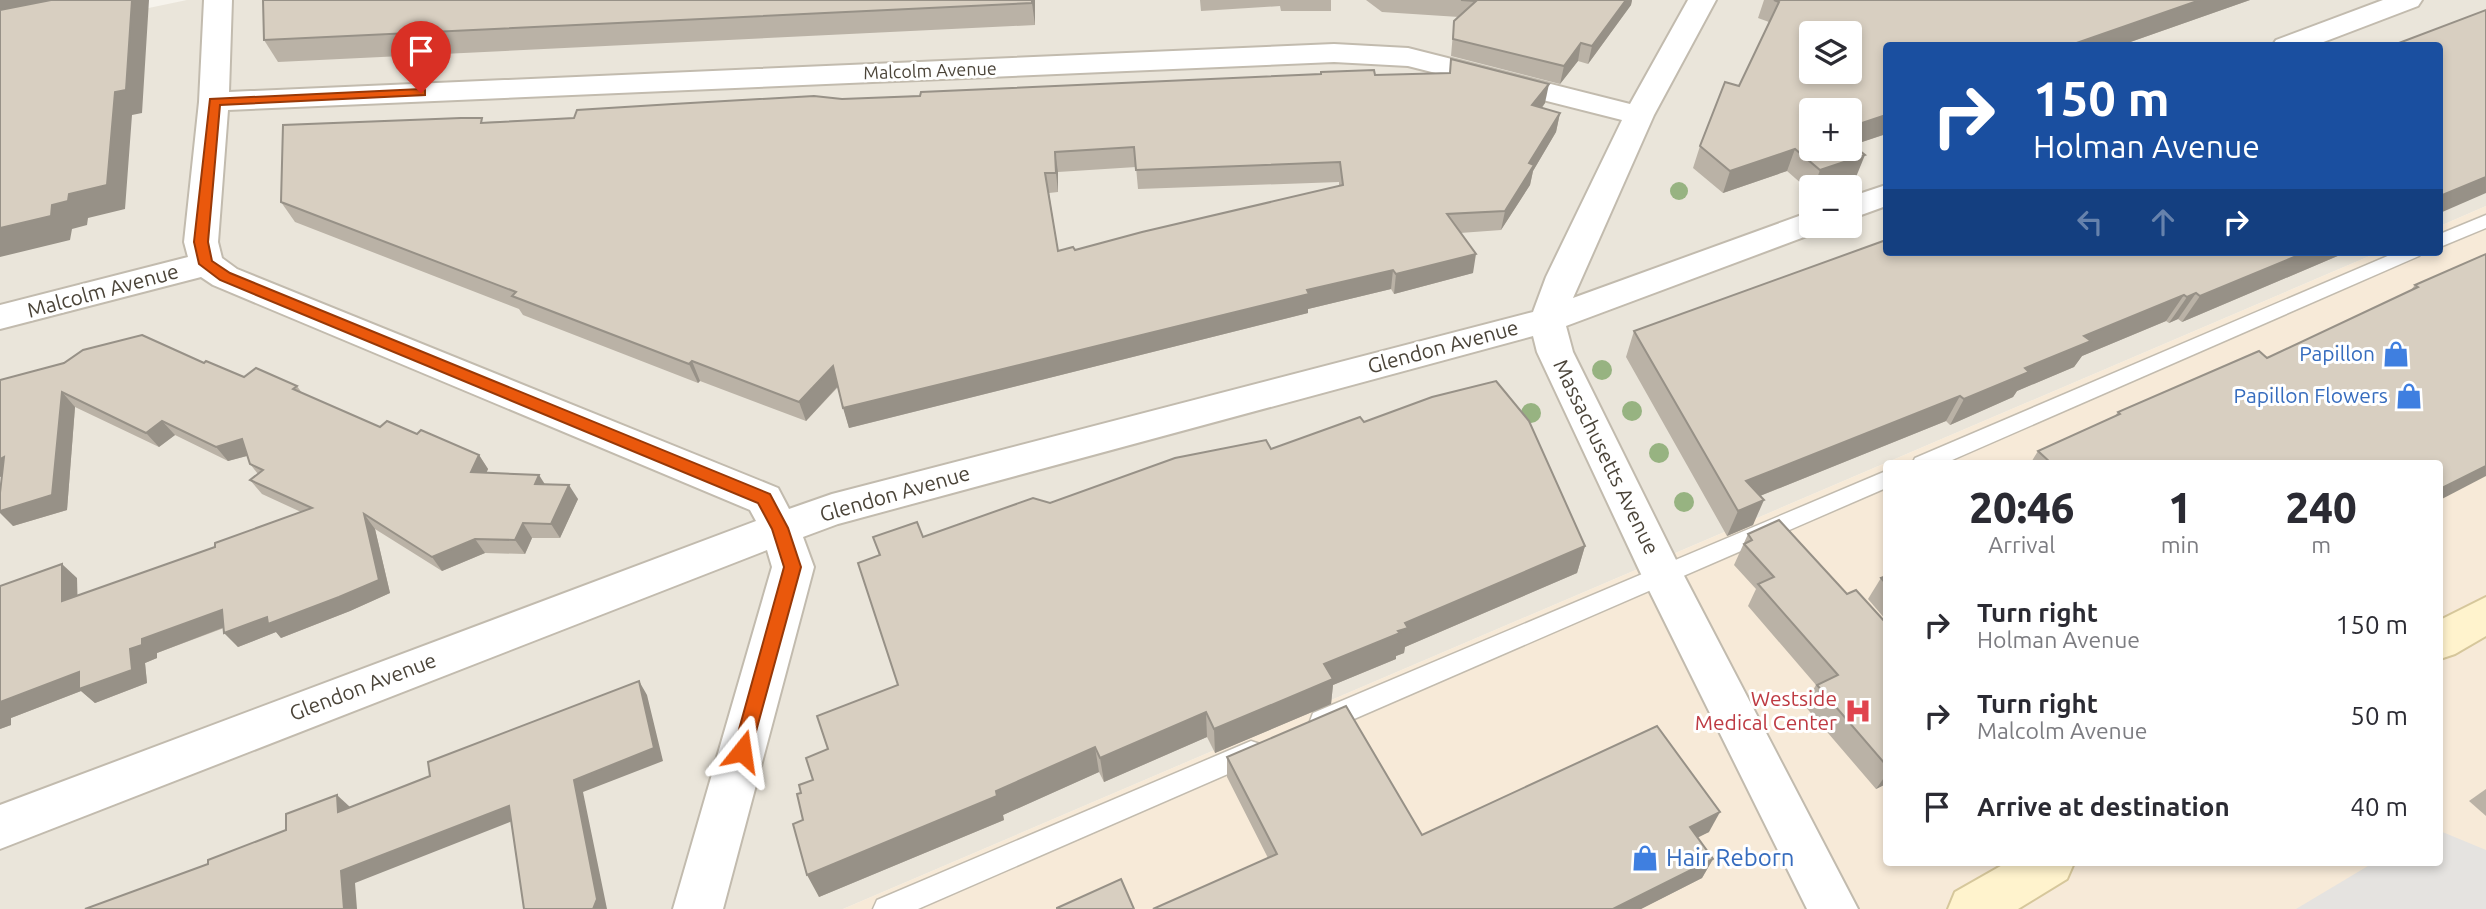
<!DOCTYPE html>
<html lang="en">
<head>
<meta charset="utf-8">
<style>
	body { margin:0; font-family:Ubuntu,sans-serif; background:#f7f7f7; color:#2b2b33; height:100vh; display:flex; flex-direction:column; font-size:26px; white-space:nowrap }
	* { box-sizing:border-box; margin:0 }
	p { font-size:23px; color:#7c7c81 }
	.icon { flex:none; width:38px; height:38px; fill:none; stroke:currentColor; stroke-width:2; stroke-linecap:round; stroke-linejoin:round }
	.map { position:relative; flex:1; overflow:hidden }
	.details { position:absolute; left:1883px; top:460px; width:560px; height:406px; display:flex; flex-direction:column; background:#fff; border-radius:7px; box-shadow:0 4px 10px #0003 }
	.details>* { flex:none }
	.guide { position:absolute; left:1883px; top:42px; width:560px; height:214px; border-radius:7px; box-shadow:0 4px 10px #0003; background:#1a4fa0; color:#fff; overflow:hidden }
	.controls { position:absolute; left:1799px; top:21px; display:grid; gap:14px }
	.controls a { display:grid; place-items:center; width:63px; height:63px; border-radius:7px; background:#fff; box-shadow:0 4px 10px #0003; font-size:35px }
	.pin { position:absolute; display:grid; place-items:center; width:60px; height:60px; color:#fff; margin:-72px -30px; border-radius:50% 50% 50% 0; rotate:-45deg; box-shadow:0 0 7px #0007 }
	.pin .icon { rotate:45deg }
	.me { position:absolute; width:77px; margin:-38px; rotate:15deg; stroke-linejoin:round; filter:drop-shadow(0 0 5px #0008) }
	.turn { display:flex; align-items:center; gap:24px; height:147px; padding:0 35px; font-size:32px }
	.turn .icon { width:91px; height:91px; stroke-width:2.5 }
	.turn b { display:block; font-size:49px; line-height:60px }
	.lanes { display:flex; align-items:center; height:66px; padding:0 35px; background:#0003; justify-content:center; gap:35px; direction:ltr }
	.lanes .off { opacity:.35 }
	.eta { display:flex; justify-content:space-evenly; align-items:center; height:119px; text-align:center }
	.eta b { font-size:42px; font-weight:800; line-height:49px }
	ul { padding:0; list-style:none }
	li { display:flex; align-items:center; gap:21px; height:91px; padding:0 35px }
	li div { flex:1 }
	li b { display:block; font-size:26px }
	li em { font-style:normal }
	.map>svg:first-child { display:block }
	.residential { fill:#eae5da; fill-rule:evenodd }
	.commercial { fill:#f7ead8; fill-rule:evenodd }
	.parking { fill:#e5e3e0 }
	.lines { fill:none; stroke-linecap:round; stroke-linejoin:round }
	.lane-casing { stroke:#c2bbae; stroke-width:3 }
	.street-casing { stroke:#c2bbae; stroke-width:4 }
	.secondary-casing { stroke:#d6c79b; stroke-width:4 }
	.lane { fill:#fff; fill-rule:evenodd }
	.street { fill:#fff; fill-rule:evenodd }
	.secondary { fill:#fff3cd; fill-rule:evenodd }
	.tree { fill:#97b381 }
	.wall { fill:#bab2a6; fill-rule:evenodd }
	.shaded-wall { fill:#979187 }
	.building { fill:#d8cfc1; stroke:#979187; stroke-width:2; fill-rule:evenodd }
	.route { fill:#ea580c; stroke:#983908; stroke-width:2 }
	.labels { text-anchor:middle; stroke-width:6; stroke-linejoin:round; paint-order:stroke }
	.far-street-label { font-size:18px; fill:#4b4439; stroke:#fff }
	.street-label { font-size:21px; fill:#4b4439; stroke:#fff }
	.shop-label { font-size:21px; fill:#366cbe; stroke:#fff; text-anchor:end }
	.health-label { font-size:21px; fill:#be3a42; stroke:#fff; text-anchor:end }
	.near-shop-label { font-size:24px; fill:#366cbe; stroke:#fff; text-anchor:start }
</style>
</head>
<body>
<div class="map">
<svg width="2486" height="909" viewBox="0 0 2486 909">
	<rect width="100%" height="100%" fill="#f6f3ec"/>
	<path class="residential" d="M187,0H2486V206L2440,226V46H1886V252H2379L843,909H0V39ZM1811,33H1850V72H1811ZM1811,110H1850V149H1811ZM1811,187H1850V226H1811Z"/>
	<path class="commercial" d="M2486,206V909H843L2379,252H2440V226ZM1886,464H2440V863H1886Z"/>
	<polygon class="parking" points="2440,831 2486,850 2486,909 2296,909 2373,863 2440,863"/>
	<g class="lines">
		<g class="lane-casing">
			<g id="lane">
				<polygon points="2486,215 2486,228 2440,247 2440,234"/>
				<polygon points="2397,252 2422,252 2419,256 1943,464 1912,464 1915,458"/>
				<polygon points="1886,471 1886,488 1331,729 1322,732 1313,729 1310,721 1313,713"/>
				<polygon points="1251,741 1260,744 1263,752 1260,760 918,909 873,909 877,900"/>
			</g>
		</g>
		<g class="street-casing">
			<g id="street">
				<path d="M204,0H232L229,92L1334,44L1408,48L1630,104L1688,0H1716L1654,115L1573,298L1799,216L1811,212V226H1826L1823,230L1566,326L1573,352L1680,568L1858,909H1807L1641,574L1537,352L1533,336L838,524L803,537L814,567L723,909H673L772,567L767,550L0,849V805L756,521L750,510L213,285L201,277L0,329V305L188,257L184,242L199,102ZM1334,62L1408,66L1622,120L1546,277L1533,312L832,494L789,509L778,488L237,269L222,258L218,242L228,110Z"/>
				<polygon points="2383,0 2422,0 2418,6 2313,46 2272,46 2276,40"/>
				<polygon points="1886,185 1886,206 1850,219 1850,197"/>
			</g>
		</g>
		<g class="secondary-casing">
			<g id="secondary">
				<polygon points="2486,597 2486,636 2455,654 2440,659 2440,620"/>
				<polygon points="2006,863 2074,863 2067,879 2018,909 1948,909 1955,892"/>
			</g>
		</g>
		<use href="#lane" class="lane"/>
		<use href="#street" class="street"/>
		<use href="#secondary" class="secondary"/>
	</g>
	<g class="tree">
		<circle cx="1679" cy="191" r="9"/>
		<circle cx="1602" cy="370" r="10"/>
		<circle cx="1632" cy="411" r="10"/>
		<circle cx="1531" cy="413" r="10"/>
		<circle cx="1659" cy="453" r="10"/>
		<circle cx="1684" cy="502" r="10"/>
	</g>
	<g class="wall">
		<polygon points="263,0 1035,0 1035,25 278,62 264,40"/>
		<polygon points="1200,0 1331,0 1331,11 1281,11 1280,6 1201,11"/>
		<polygon points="1366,0 1632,0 1631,5 1588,64 1578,61 1560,84 1451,56 1454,21 1459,17 1382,12"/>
		<polygon points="1764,0 2250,0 2119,46 1886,46 1886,134 1853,145 1856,177 1826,187 1811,187 1811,192 1787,171 1723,193 1693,168 1700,146 1739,86 1769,22 1758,18"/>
		<path d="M1375,75L1545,103L1542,108L1560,113L1556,132L1533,171L1530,185L1501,230L1460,233L1473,273L1394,294L1391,289L1308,309V313L849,428L838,387L806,421L700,381L698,383L523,315L519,309L295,222L281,202L484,122L574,118L842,99ZM1136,167L1138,189L1339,182V186L1075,250L1058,251L1049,193L1058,192V172Z"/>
		<polygon points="2347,252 2182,322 2178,319 2169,323 2166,321 2082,356 2074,367 2017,391 2013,397 1950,425 1946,421 1760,496 1753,525 1727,536 1626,357 1634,331"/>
		<polygon points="2486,254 2440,464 2030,464 2038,451 2114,417 2118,412 2267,358 2410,291 2415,285"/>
		<polygon points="204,363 244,377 297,386 302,393 380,427 417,434 479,455 488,469 486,473 545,485 578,499 560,538 532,538 525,554 485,553 442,571 375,529 390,593 350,611 281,638 276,632 238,647 224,628 157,653 157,658 145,663 147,683 95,703 81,691 11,718 11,725 0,729 0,586 77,578 77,596 215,547 301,512 262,494 250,480 258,474 250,464 247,456 228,461 175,435 159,447 75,407 67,510 13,526 2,477 0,380"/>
		<polygon points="1364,422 1585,546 1577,573 1405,647 1404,653 1396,656 1396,659 1333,685 1331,704 1215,753 1207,737 1104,782 1099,772 1003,815 1004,820 819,897 803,820 801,793 813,780 828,749 898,685 879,555 873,537 923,537 1050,503 1271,449"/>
		<polygon points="1748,534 1847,594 1886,623 1886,784 1876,789 1804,705 1816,685 1748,606 1756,589 1734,565"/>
		<polygon points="1886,576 1886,620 1868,599 1881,578"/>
		<polygon points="1227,757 1422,835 1709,832 1697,837 1713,859 1702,878 1641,909 1153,909 1268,858 1227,777"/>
		<polygon points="2486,789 2486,816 2469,801"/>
	</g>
	<g class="shaded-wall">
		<polygon points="0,0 74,0 0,16"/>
		<polygon points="132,0 149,0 142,113 132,115 125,209 88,218 87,225 72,229 70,240 0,257 0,228 52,205 69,194 115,92"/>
		<polygon points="1032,0 1035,0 1035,25 1032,3"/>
		<polygon points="1626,0 1632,0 1631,5 1588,64 1592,46"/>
		<polygon points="2200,0 2250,0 2119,46 2068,46"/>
		<polygon points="1581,43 1578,61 1560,84 1564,66"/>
		<polygon points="1549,84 1545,103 1529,124 1532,105"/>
		<polygon points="1560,113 1556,132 1533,171 1530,185 1501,230 1505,211 1529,163"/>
		<polygon points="1886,115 1886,134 1850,146 1850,127"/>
		<polygon points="1795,149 1787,171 1723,193 1730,171"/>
		<polygon points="1055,152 1058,172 1058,192 1056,173"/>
		<polygon points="1865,155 1856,177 1826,187 1814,187 1820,170"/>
		<polygon points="2486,177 2486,193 2440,213 2440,196"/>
		<polygon points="2306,252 2347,252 2182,322 2200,296"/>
		<polygon points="1476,254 1473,273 1394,294 1396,274"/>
		<polygon points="1393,270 1391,289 1308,309 1308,313 849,428 843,408 1307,290"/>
		<polygon points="2196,293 2178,319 2169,323 2187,297"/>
		<polygon points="2184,295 2166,321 2082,356 2074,367 2017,391 2013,397 1950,425 1964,399 2084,336"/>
		<polygon points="692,361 700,381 698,383 689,364"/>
		<polygon points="833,366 839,385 806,421 799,402"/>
		<polygon points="62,392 75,407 67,510 13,526 0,513 0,511"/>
		<polygon points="1960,396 1946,421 1735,506 1746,481"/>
		<polygon points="162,421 175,435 159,447 146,433"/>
		<polygon points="242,439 254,454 228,461 216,447"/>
		<polygon points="479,455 488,469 480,487 471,472"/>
		<polygon points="4,457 19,472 0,477 0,459"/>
		<polygon points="2486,466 2486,476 2440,500 2440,489"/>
		<polygon points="539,475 548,489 535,484"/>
		<polygon points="569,485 578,499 560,538 551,524"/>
		<polygon points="1764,500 1753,525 1727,536 1738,511"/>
		<polygon points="364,514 375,529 390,593 350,611 281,638 276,632 238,647 224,633 267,617"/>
		<polygon points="523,523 532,538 525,554 515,540"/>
		<polygon points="475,539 485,553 442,571 432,557"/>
		<polygon points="1585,546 1577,573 1405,647 1404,653 1396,656 1396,659 1333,685 1331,704 1215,753 1214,729 1324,664 1398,631 1405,623"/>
		<polygon points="62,564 77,578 78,615 62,601"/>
		<polygon points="222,610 235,623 157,653 157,658 145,663 147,683 95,703 81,691 11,718 11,725 0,729 0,702 130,649 142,639"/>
		<polygon points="639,681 647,695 663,761 583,792 607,909 593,909 574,780"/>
		<polygon points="1206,712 1207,737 1104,782 1100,758"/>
		<polygon points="1095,747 1099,772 1003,815 1004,820 819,897 807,875"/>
		<polygon points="1886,775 1886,784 1876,789"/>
		<polygon points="337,795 350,807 338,812"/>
		<polygon points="509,806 520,818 355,883 357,909 344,909 341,871"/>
		<polygon points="1720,812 1709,832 1679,847 1690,827"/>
		<polygon points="1713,859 1702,878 1641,909 1613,909"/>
	</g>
	<g class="building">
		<polygon points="51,0 132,0 126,90 115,92 107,185 69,194 68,201 52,205 51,216 0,228 0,10"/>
		<polygon points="263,0 1032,0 1032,3 264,40"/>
		<polygon points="1461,0 1626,0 1592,46 1581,43 1564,66 1453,39 1454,21 1476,1"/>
		<path d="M1774,0H2200L2068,46H1886V115L1850,127V110H1811V149H1850V143L1865,155L1820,170L1795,149L1730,171L1700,146L1725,82L1739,86L1779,2ZM1811,33H1850V72H1811Z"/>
		<polygon points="2486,10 2486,177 2440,196 2440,46 2391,46"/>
		<path d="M1451,59L1549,84L1532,105L1560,113L1529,163L1534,165L1505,211L1447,214L1476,254L1396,274L1393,270L1307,290L1309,294L843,408L833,366L799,402L692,361L689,364L512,296L516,292L281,202L283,125L461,118H482L481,123L574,118L577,110L673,104L814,96L842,99L920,96L921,92L1321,74V72L1374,70L1375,75L1450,73ZM1134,147L1136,170L1340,162L1343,185L1142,232L1075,250L1073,247L1058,251L1045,173H1056L1055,152Z"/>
		<polygon points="1886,240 1886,252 2306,252 2200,296 2196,293 2187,297 2184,295 2084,336 2091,341 2025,368 2029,372 1964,399 1960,396 1746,481 1764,500 1738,511 1634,331"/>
		<polygon points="2486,254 2486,466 2440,489 2440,464 2052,464 2038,451 2120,414 2118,412 2259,351 2267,358 2418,287 2415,285"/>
		<polygon points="142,335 204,363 206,361 244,377 256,368 297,386 293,389 380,427 387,421 417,434 421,430 479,455 471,472 539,475 535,484 569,485 551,524 523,523 515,540 475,539 432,557 364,514 379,580 339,597 268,624 267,617 224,633 222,610 142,639 142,645 130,649 132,670 79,689 79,672 0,702 0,586 62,564 62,601 215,547 215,543 312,508 250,480 263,470 250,464 242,439 216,447 162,421 146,433 62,392 52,495 0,511 0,493 4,457 0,459 0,380 64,363 83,350"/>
		<polygon points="1496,381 1529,421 1585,546 1405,623 1408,628 1398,631 1400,633 1324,664 1333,679 1214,729 1206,712 1100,758 1095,747 996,791 997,796 807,875 793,824 803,820 797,794 801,793 799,785 813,780 806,758 828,749 817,716 898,685 858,563 880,555 873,537 917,522 923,537 1033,498 1050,503 1175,458 1266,440 1271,449 1360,417 1364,422 1432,397"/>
		<polygon points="1779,520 1847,594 1856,590 1886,623 1886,765 1817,685 1838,675 1758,584 1774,577 1744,544 1752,540 1748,534"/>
		<polygon points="1886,576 1886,584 1881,578"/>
		<polygon points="639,681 654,748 574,780 597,899 593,909 524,909 509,806 341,871 344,909 85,909 208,864 208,860 286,830 286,814 337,795 338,812 430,776 428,762"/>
		<polygon points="1346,706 1422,835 1657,726 1720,812 1690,827 1713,859 1613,909 1153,909 1277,854 1227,757"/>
		<polygon points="1121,879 1134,909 1057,909 1057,908"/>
	</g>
	<polygon class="route" points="421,89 425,90 425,95 220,105 208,242 212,261 230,273 770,494 788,528 801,567 749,757 742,760 735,757 733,751 784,567 772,529 758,503 220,280 199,264 194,242 210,99"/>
	<defs>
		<g id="shop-bare" transform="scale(2.1)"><path d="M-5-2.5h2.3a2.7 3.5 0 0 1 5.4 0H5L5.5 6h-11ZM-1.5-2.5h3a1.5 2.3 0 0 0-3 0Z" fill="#3f7fe0" stroke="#fff" stroke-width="2.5" paint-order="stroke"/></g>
		<g id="hospital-bare" transform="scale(2.1)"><path d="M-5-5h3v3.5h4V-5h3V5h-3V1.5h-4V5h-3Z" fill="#e0444e" stroke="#fff" stroke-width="2.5" paint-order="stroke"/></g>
	</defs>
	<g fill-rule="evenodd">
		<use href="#shop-bare" x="2396" y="354"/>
		<use href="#shop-bare" x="2409" y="396"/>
		<use href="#hospital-bare" x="1858" y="711"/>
		<use href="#shop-bare" x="1645" y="858"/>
	</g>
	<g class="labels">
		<g class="far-street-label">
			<text transform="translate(930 71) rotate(-2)" y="6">Malcolm Avenue</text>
		</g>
		<g class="street-label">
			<text transform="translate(103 291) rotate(-15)" y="7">Malcolm Avenue</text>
			<text transform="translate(1443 347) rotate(-15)" y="7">Glendon Avenue</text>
			<text transform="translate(1606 457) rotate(64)" y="7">Massachusetts Avenue</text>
			<text transform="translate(895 494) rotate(-16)" y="7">Glendon Avenue</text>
			<text transform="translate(363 687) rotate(-21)" y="7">Glendon Avenue</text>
		</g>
		<g class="shop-label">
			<text x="2375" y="361">Papillon</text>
			<text x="2388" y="403">Papillon Flowers</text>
		</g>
		<g class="health-label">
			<text x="1837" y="706">Westside<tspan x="1837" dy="24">Medical Center</tspan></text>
		</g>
		<g class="near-shop-label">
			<text x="1666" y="866">Hair Reborn</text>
		</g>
	</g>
</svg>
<div class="controls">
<a><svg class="icon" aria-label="layers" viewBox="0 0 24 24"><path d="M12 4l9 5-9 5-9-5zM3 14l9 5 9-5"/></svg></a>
<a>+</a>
<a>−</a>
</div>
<div class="pin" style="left:421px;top:93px;background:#d93025"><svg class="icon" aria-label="arrive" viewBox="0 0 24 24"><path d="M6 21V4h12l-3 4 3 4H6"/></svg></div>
<svg class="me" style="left:742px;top:751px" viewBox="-20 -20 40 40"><path d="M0-17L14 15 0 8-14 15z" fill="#ea580c" stroke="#fff" stroke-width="4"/></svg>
<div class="guide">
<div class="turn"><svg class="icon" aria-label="right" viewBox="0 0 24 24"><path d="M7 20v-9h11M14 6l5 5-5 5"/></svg><div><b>150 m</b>Holman Avenue</div></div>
<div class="lanes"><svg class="icon off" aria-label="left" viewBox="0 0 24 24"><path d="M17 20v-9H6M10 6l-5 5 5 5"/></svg><svg class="icon off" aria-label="ahead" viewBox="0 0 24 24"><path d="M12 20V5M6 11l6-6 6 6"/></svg><svg class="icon" aria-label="right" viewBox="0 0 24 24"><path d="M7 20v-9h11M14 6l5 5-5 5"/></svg></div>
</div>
<section class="details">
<div class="eta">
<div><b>20:46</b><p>Arrival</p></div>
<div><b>1</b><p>min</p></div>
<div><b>240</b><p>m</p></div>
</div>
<ul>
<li><svg class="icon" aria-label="right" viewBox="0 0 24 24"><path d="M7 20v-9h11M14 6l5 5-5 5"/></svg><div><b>Turn right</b><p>Holman Avenue</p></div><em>150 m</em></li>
<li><svg class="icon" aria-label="right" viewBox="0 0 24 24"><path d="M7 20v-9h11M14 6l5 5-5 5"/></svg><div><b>Turn right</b><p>Malcolm Avenue</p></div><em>50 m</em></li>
<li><svg class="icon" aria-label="arrive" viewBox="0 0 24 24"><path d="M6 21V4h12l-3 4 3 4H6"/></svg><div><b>Arrive at destination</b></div><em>40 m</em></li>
</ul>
</section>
</div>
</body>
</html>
